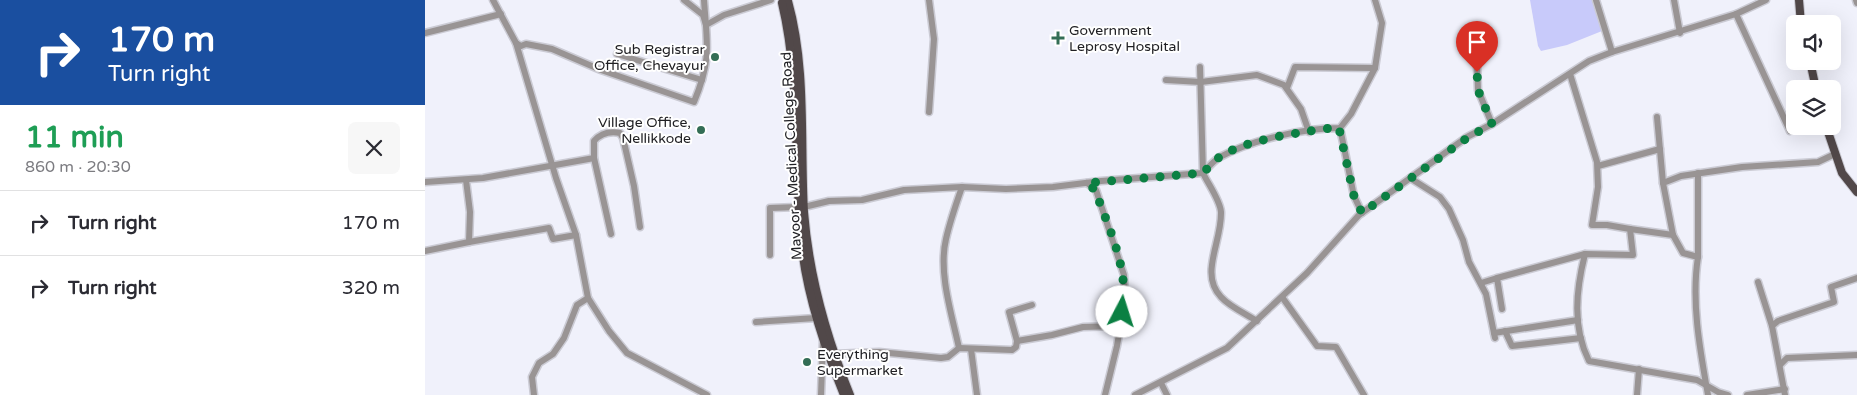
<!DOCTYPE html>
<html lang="en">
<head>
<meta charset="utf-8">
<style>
	body { margin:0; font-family:"Varela Round",sans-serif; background:#f7f7f7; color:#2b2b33; height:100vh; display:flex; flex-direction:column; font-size:19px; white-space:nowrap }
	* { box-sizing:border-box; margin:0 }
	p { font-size:16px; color:#7c7c81 }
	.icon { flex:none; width:28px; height:28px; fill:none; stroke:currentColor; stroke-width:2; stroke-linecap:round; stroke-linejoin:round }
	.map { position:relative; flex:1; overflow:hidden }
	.sheet { display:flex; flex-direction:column; background:#fff; width:425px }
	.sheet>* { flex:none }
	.guide { background:#1a4fa0; color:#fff; overflow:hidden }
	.fabs { position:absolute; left:1361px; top:15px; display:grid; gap:10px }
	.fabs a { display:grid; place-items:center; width:55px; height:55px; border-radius:8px; background:#fff; box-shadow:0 5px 20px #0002; font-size:25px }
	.pin { position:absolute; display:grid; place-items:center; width:42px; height:42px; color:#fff; margin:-51px -21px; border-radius:50% 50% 50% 0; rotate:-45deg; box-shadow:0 0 5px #0007 }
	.pin .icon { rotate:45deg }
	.me { position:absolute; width:55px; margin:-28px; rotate:5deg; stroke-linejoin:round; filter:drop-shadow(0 0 4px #0008) }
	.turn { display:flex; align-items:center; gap:18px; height:105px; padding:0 25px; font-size:22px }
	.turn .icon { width:65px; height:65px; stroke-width:2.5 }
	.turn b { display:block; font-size:35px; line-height:42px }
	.round { display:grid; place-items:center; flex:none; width:52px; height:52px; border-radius:8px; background:#f7f7f7 }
	.overview { display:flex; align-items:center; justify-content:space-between; height:85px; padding:0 25px }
	h1 { font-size:30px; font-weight:700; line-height:38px; color:#1e9e55 }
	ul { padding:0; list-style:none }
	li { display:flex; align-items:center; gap:15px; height:65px; padding:0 25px; border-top:1px solid #e1e1e2 }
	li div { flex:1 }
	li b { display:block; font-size:19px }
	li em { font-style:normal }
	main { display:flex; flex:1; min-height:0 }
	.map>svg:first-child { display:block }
	.green { fill:#c8cafa }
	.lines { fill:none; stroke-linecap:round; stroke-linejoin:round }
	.minor-casing { stroke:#cbcbd4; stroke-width:9 }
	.major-casing { stroke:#cbcbd4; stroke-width:10 }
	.minor { stroke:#999494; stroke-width:6 }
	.major { stroke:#514849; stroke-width:8 }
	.route { stroke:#0b8043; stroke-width:9; stroke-dasharray:0 16.2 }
	.poi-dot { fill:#336d55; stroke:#fff; stroke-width:2 }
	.labels { text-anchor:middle; stroke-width:4; stroke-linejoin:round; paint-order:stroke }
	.poi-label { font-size:14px; fill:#202024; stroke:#fff; text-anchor:start }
	.street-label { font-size:14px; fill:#202024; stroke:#fff }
</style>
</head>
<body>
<main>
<section class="sheet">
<div class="guide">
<div class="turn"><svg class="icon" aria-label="right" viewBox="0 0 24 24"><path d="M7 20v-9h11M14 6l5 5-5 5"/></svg><div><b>170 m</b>Turn right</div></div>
</div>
<div class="overview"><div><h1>11 min</h1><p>860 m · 20:30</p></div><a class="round"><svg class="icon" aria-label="close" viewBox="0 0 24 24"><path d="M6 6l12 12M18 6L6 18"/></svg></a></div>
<ul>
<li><svg class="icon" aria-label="right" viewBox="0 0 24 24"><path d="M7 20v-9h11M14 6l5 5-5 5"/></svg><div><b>Turn right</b></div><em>170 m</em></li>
<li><svg class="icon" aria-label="right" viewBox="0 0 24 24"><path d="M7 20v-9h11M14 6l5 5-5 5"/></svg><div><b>Turn right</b></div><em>320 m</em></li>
</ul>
</section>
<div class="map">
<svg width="1432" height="395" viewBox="0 0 1432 395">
	<rect width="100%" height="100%" fill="#f0f1fb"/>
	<polygon class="green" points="1105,0 1168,0 1177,31 1142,45 1116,51 1113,46"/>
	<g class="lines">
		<g class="minor-casing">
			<g id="minor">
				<polyline points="68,0 91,43 131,178 151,235 163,298 184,331 202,353 282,395"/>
				<polyline points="259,0 278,15 281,25 299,15 346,0"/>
				<polyline points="1171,0 1187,52"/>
				<polyline points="1249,0 1255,33"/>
				<polyline points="1431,0 1432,3"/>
				<polyline points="1311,14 1365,131"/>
				<polyline points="0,33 76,14"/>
				<polyline points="1051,37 1053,90 1067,124"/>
				<path d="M91,43L96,46L101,44L127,49L176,70L269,102C287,59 282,44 279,0"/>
				<polyline points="192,54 277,80"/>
				<polyline points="741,80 776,82 832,75 859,85 876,109 884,132"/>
				<polyline points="862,88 870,67 950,68"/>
				<polyline points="504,112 509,39 504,0"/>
				<polyline points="1232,117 1238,183"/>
				<polyline points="915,128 929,196 937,213"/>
				<polyline points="169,158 186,234"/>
				<polyline points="1173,166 1235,149"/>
				<polyline points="985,178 1015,197 1024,209 1038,240 1044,262 1061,294 1070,338"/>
				<path d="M0,182L58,178L169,158V141C176,133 185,131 195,133L198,138L209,186L215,227"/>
				<polyline points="662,183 671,190 699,275 700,298 692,346 680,395"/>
				<polyline points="379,207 404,201 437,200 479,190 537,187 581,189 628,187 676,181 778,173 775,67"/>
				<polyline points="1205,229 1248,235"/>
				<polyline points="44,242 124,228 128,239 151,235"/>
				<polyline points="0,251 44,242 45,212 41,180"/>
				<path d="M1160,254C1151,290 1147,327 1164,361L1272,380L1293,392L1303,395"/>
				<polyline points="345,255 345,208 373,207"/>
				<polyline points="1273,257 1273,173"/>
				<polyline points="1072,278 1160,254 1208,255 1205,229 1182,225 1167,225 1173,187 1172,162 1145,74"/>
				<polyline points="1333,282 1347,326"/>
				<polyline points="1056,283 1072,278 1077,309"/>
				<polyline points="857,297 892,346 911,347 939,395"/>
				<path d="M832,321C821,314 805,307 796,297C774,274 797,242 796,212C795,200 783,184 778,173C783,168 788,161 795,157C826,140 879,128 915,128L926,114L950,68L957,23L950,0"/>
				<polyline points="331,322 391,318"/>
				<polyline points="1080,331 1087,346 1156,338"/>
				<polyline points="1069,333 1153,320"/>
				<polyline points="592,341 627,335 658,327 695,326"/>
				<path d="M534,348C527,315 513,273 521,239C525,221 531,204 537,187"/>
				<polyline points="546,349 552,395"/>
				<polyline points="409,354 454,352 516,358 523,357 534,348 587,350 591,347 592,341 584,312 607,305"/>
				<polyline points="1355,365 1362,358 1432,355"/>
				<polyline points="736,383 742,395"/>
				<polyline points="109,395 107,377 114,363 128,354 139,338 152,305 163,298"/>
				<polyline points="396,395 398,341"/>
				<polyline points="710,395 802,348 882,273 934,215 1042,137 1067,124 1164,61 1187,52 1311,14 1341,0"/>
				<polyline points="1212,395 1214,369"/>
				<path d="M1283,395C1275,350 1266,302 1273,257L1258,253L1248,235L1238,183L1256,176L1317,167L1393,162L1410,154"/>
				<polyline points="1322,395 1360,389"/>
				<polyline points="1360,395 1347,326 1353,321 1409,302 1406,287 1432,278"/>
			</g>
		</g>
		<g class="major-casing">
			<g id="major">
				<polyline points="1374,0 1376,24"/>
				<path d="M363,1C382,69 375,142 379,212C384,276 401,336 425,395"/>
				<path d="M357,3C376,83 368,167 377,249C383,299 400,348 419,395"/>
				<polyline points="1385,61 1391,89"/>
				<polyline points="1401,126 1417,173 1432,192"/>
			</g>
		</g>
		<use href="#minor" class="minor"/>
		<use href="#major" class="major"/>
	</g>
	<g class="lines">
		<path class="route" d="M697,312C705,270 684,229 670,190L662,183L778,173C782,169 787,163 792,159C817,139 880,132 912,127L914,128L929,196L937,213L1042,138L1067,124L1053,90L1052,72"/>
	</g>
	<g class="poi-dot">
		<path d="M630.5 30.5h5v5h5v5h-5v5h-5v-5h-5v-5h5z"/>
		<circle cx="290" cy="57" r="5"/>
		<circle cx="276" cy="130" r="5"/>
		<circle cx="382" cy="362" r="5"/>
	</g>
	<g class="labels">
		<g class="poi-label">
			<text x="644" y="35">Government<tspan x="644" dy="16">Leprosy Hospital</tspan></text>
			<text x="280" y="54" text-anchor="end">Sub Registrar<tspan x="280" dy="16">Office, Chevayur</tspan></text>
			<text x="266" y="127" text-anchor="end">Village Office,<tspan x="266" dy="16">Nellikkode</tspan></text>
			<text x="392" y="359">Everything<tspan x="392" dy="16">Supermarket</tspan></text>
		</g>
		<g class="street-label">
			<text transform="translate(366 156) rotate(-93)" y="5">Mavoor - Medical College Road</text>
		</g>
	</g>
</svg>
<div class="fabs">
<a><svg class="icon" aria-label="sound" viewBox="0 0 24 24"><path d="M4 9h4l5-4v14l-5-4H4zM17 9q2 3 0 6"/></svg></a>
<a><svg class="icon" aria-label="layers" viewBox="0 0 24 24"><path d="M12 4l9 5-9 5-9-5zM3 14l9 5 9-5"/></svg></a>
</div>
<div class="pin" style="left:1052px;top:72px;background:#d93025"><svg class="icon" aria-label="arrive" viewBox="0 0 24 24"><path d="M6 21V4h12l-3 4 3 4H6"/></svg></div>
<svg class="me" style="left:697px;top:312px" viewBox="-20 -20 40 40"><circle r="19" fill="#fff"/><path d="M0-13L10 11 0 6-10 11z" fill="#0b8043"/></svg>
</div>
</main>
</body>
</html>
